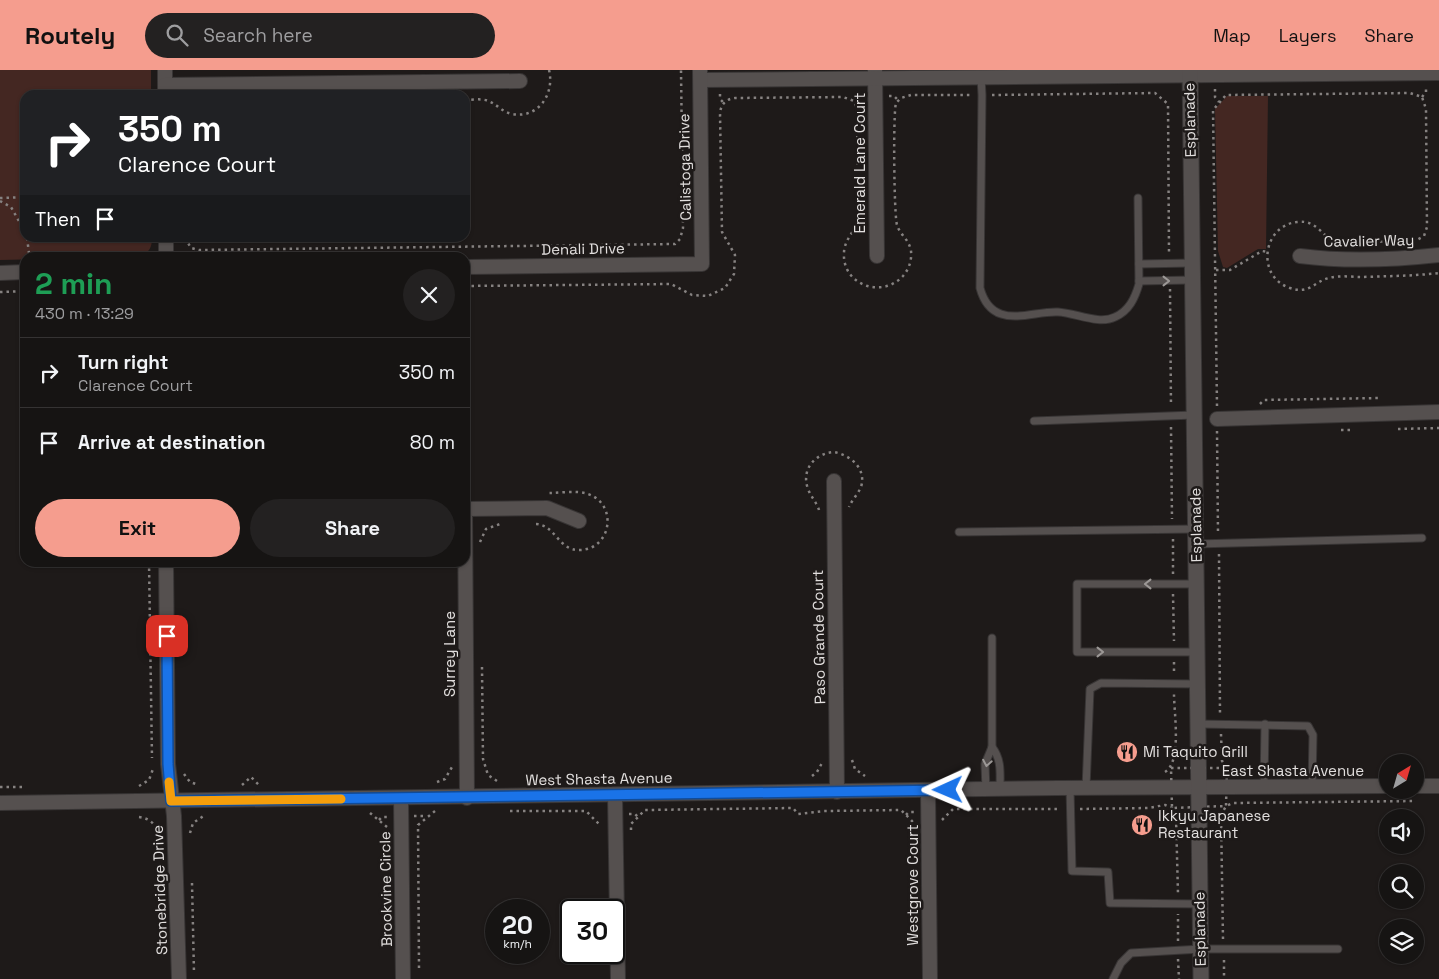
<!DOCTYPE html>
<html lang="en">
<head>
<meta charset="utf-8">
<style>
	body { margin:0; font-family:"Space Grotesk",sans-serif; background:#232121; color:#f1f3f6; height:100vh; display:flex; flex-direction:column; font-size:19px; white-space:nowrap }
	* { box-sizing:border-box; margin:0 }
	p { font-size:16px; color:#9e9ea0 }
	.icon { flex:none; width:28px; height:28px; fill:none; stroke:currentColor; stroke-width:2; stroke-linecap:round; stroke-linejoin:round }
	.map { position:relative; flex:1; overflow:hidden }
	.details { position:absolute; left:20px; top:182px; width:450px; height:315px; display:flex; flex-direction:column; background:#161413; border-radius:15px; box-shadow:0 1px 4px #0004,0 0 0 1px #353333 }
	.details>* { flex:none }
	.hud { position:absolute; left:20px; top:20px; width:450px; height:152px; border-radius:15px; box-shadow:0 1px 4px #0004,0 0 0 1px #353333; background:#202124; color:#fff; overflow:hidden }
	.needle { width:32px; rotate:37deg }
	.controls { position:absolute; left:1379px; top:684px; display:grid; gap:10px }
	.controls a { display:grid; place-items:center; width:45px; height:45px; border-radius:50%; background:#161413; box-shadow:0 1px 4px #0004,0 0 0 1px #353333; font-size:25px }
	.speed { position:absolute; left:485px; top:829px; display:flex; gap:10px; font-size:25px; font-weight:700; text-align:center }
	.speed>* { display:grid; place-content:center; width:65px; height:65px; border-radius:50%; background:#161413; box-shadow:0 1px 4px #0004,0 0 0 1px #353333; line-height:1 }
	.speed small { font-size:12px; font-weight:400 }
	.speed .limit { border:2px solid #111; border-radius:8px; background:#fff; color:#111 }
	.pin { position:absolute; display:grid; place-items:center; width:42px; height:42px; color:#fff; margin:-21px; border-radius:10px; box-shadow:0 2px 8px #0006 }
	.me { position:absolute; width:55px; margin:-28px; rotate:269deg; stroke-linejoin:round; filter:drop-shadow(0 0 4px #0008) }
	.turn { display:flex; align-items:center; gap:18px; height:105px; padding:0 15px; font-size:22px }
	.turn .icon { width:65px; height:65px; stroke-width:2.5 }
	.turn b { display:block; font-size:35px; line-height:42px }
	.then { display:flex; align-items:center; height:48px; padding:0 15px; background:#0003; gap:10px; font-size:19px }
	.round { display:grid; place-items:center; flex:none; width:52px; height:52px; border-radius:26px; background:#232121 }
	.head { display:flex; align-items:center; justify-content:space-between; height:85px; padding:0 15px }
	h1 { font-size:30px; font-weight:700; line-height:38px; color:#1e9e55 }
	.button { display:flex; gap:10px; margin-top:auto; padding:10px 15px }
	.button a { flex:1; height:58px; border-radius:30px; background:#f59d8e; color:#111; font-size:20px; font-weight:700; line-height:58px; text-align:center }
	.button a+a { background:#232121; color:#f1f3f6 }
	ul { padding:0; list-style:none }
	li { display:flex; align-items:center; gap:15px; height:70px; padding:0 15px; border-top:1px solid #353333 }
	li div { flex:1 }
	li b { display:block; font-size:19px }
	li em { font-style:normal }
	header { display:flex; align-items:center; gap:30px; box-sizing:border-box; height:70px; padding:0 25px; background:#f59d8e; color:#111 }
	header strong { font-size:24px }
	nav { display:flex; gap:28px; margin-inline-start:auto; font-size:18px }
	.search { width:350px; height:45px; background:#232121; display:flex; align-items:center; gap:12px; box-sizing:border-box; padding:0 18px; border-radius:28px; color:#9e9ea0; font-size:19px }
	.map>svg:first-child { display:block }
	.green { fill:#442722 }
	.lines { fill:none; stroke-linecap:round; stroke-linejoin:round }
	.lane-casing { stroke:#383535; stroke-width:9 }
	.street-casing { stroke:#383535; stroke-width:16 }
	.secondary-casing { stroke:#383535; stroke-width:17 }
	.path { stroke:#868281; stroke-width:2.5; stroke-dasharray:2.5 4; stroke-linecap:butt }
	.lane { stroke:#55504f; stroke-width:7 }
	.street { stroke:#55504f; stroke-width:14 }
	.secondary { stroke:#55504f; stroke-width:15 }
	.oneway { stroke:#9c9896 }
	.route-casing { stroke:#114b97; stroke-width:12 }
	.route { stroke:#1a73e8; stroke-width:9 }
	.slow { stroke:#f59e0b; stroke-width:9 }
	.labels { text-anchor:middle; stroke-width:5; stroke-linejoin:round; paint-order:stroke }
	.street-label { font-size:15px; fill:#e2dfde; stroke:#1e1a19 }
	.poi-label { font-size:15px; fill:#e2dfde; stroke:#1e1a19; text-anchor:start }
</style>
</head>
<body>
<header>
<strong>Routely</strong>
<div class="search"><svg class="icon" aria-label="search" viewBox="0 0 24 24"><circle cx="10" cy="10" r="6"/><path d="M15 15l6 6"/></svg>Search here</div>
<nav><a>Map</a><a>Layers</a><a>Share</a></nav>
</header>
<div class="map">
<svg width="1439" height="909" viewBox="0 0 1439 909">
	<rect width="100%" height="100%" fill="#1e1a19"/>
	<g class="green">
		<path d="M0,0H151V25H25V168H152C152,179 148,184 137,187L0,190Z"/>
		<polygon points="1227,26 1268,26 1266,179 1258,179 1227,198 1223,197 1218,181 1215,39"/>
	</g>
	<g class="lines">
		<g class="lane-casing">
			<g id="lane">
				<path d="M981,7L982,25L980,218C983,229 989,240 1001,244C1018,250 1040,241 1058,242C1076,243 1099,255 1115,247C1129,241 1135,228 1139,214L1138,128"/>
				<polyline points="1139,194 1192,193"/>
				<polyline points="1139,211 1192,210"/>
				<polyline points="1034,351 1194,345"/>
				<polyline points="959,462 1196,459"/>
				<polyline points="1196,474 1422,468"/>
				<polyline points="1196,514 1077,514 1077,582 1197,582"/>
				<polyline points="1198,654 1308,656 1313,665 1312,717"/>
				<polyline points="992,677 992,568"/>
				<polyline points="1264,717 1265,654"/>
				<polyline points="1070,718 1072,801 1108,802 1110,833 1200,834"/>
				<polyline points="1086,718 1090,619 1101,613 1198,614"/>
				<path d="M986,720L985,694L992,677C1002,690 1000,703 1000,719"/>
				<polyline points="1113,909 1121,893 1131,883 1201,879 1338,879"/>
			</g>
		</g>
		<g class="street-casing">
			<g id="street">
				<polyline points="165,0 165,25"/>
				<polyline points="875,0 877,186"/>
				<polyline points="701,10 1439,3"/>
				<polyline points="165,15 520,11"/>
				<polyline points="166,168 166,188"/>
				<path d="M1300,186C1347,192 1393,190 1439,185"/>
				<polyline points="465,197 702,194 700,0"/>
				<polyline points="0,203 25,202"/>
				<polyline points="1217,349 1439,342"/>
				<polyline points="834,411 837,722"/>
				<polyline points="166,492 168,694 174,746 179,909"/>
				<polyline points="1415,716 1439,716"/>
				<polyline points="928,720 930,909"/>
				<polyline points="615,725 618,909"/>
				<polyline points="401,728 403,909"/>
				<polyline points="467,728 465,439 547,438 579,451"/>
				<polyline points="0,733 1058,718 1388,716"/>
			</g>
		</g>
		<g class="secondary-casing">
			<polyline id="secondary" points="1190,0 1201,909"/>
		</g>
		<g class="path">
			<polyline points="1215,19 1215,27 1219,32"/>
			<polyline points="720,24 720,29 724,33"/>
			<polyline points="992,25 1155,23 1168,34 1169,184"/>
			<polyline points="889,26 894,26 898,30"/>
			<polyline points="1422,27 1426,22 1426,18"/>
			<path d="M465,30C472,30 482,28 488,31C497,34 502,42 512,44C538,49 555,24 549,0"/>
			<polyline points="0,128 25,127"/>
			<polyline points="0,131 11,137 25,162"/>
			<polyline points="21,155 21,141 25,131"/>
			<polyline points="27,168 29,183"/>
			<polyline points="72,168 85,170 94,168"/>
			<polyline points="185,168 191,178 199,180 675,174 680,169 683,158 681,0"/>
			<polyline points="1216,200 1230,200 1262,181 1268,182"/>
			<path d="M465,216L671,214L692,225L708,226L725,218L734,204L735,185L722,162L720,43C721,34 726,29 735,28L843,27L854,31L857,39L858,145C858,160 844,168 844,183C842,215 882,229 903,206C909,199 912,190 911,181C909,169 900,165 897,155C894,146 893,42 896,33L901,28L911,25H972"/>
			<polyline points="1170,219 1171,336"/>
			<polyline points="0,222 25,221"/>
			<polyline points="1260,334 1264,330 1380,328"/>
			<path d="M1217,336L1213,40L1226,25L1410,23L1422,27L1426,39L1427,157L1424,166L1415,171L1339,172C1322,170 1319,149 1297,152C1262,156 1256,207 1290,218C1309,225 1315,211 1329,208C1339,205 1352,207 1363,207C1389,206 1414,206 1439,203"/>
			<polyline points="1171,357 1172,449"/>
			<polyline points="1398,359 1439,358"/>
			<polyline points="1341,360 1353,360"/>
			<polyline points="1217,361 1218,463"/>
			<path d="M819,440C817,433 811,427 808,419C801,400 814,384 833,382C849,384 867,398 861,417C858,424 852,430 849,437"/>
			<path d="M536,454C556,455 558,481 580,480C612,479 618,434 588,424C576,420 561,423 549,423"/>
			<polyline points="1173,469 1173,504"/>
			<polyline points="480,472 486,459 500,454"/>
			<polyline points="1219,484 1220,646"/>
			<polyline points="149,492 152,688"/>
			<polyline points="1173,524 1174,571"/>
			<polyline points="1174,592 1174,604"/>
			<polyline points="482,597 483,689 488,705 497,711"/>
			<polyline points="1221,664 1222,691 1231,702"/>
			<polyline points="852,690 855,699 865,706"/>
			<polygon points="1171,698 1227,698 1226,736 1172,738"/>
			<path d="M1165,702C1182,692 1174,643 1174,624"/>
			<polyline points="184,704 190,712 199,715"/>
			<polyline points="812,706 817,702 822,693"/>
			<polyline points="437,712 445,709 452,697"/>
			<polyline points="242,715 251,707 259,715"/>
			<polyline points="139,716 149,710 153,699"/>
			<polyline points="0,717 26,717"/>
			<polyline points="1080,739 1149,738 1165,735 1172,738 1176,747 1178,824"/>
			<polyline points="510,741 586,741 601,756"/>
			<polyline points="370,743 387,757"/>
			<polyline points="629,744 635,744 638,747"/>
			<polyline points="906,745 909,742 916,742"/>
			<polyline points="414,746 423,746 425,749"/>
			<path d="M139,747C154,749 158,758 159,773"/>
			<polyline points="379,750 382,747 389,747"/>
			<polyline points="942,750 953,739 1060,739"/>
			<polyline points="631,760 631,754 645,740 793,738 798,744 824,741 901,740 912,751 913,763"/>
			<polyline points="190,763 193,753 205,745"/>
			<polyline points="192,813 194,903"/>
			<polyline points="1223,869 1221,745 1226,736 1233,733 1415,731"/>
			<polyline points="1178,871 1178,844"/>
			<polyline points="1178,889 1179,909"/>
			<polyline points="1224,890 1224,909"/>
			<polyline points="419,898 418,755 435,741"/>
		</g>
		<use href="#lane" class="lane"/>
		<use href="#street" class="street"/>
		<use href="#secondary" class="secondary"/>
	</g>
	<defs><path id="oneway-chevron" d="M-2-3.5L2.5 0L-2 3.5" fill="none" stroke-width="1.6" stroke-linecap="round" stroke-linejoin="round" transform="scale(1.25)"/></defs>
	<g class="oneway">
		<use href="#oneway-chevron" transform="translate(1166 211)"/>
		<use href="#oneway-chevron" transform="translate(1148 514) rotate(-180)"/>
		<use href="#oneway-chevron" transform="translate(1100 582)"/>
		<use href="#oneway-chevron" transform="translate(987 693) rotate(100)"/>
	</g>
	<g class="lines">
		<g class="route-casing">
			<polyline id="route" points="167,566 168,694 171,731 948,720"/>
		</g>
		<use href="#route" class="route"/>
		<polyline class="slow" points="169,712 171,731 341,729"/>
	</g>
	<defs>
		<g id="restaurant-disc" transform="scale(1.125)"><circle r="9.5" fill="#f59d8e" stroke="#1e1a19"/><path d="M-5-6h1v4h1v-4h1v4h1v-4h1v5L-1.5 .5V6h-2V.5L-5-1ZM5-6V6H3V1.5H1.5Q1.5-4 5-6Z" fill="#111"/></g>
	</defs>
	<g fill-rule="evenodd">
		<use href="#restaurant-disc" x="1127" y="682"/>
		<use href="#restaurant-disc" x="1142" y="755"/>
	</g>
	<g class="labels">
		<g class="street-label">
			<text transform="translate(1190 50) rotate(-91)" y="5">Esplanade</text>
			<text transform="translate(860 93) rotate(-90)" y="5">Emerald Lane Court</text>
			<text transform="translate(685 97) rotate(-91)" y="5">Calistoga Drive</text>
			<text transform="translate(1369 171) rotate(-1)" y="5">Cavalier Way</text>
			<text transform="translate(583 179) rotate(-1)" y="5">Denali Drive</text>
			<text transform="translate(1196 455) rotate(-91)" y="5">Esplanade</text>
			<text transform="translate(819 567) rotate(-91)" y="5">Paso Grande Court</text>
			<text transform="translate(450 584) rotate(-90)" y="5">Surrey Lane</text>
			<text x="1293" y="706">East Shasta Avenue</text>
			<text transform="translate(599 709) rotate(-1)" y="5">West Shasta Avenue</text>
			<text transform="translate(913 815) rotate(-90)" y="5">Westgrove Court</text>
			<text transform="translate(386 819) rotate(-91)" y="5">Brookvine Circle</text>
			<text transform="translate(160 820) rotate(-92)" y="5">Stonebridge Drive</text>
			<text transform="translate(1200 859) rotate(-91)" y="5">Esplanade</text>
		</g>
		<g class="poi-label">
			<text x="1143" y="687">Mi Taquito Grill</text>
			<text x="1158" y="751">Ikkyu Japanese<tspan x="1158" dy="17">Restaurant</tspan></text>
		</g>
	</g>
</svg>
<div class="controls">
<a><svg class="needle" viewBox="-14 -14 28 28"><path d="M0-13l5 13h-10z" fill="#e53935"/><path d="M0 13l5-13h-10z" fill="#9e9ea0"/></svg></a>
<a><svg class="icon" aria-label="sound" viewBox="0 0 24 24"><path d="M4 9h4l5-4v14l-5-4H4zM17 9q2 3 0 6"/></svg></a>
<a><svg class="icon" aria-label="search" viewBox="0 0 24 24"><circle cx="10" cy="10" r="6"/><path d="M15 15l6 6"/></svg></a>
<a><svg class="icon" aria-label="layers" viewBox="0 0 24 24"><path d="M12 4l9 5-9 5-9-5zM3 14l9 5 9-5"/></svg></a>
</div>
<div class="speed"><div>20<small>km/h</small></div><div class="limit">30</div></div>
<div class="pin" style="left:167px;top:566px;background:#d93025"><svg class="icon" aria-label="arrive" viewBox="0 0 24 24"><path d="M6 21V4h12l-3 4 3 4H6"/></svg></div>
<svg class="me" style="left:948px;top:720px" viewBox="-20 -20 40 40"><path d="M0-17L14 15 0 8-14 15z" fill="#1a73e8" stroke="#fff" stroke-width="4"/></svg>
<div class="hud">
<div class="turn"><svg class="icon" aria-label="right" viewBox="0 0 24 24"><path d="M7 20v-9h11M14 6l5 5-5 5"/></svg><div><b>350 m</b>Clarence Court</div></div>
<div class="then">Then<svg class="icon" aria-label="arrive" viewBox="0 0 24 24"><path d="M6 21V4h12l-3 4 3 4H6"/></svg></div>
</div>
<section class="details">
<div class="head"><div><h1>2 min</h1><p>430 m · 13:29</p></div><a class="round"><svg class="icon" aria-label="close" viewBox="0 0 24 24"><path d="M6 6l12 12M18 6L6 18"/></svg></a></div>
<ul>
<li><svg class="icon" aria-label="right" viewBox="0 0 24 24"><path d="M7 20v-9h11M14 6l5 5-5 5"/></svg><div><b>Turn right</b><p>Clarence Court</p></div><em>350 m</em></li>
<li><svg class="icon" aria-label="arrive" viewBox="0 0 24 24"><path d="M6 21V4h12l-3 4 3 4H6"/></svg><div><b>Arrive at destination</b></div><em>80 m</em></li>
</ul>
<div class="button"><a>Exit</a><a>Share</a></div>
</section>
</div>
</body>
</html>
